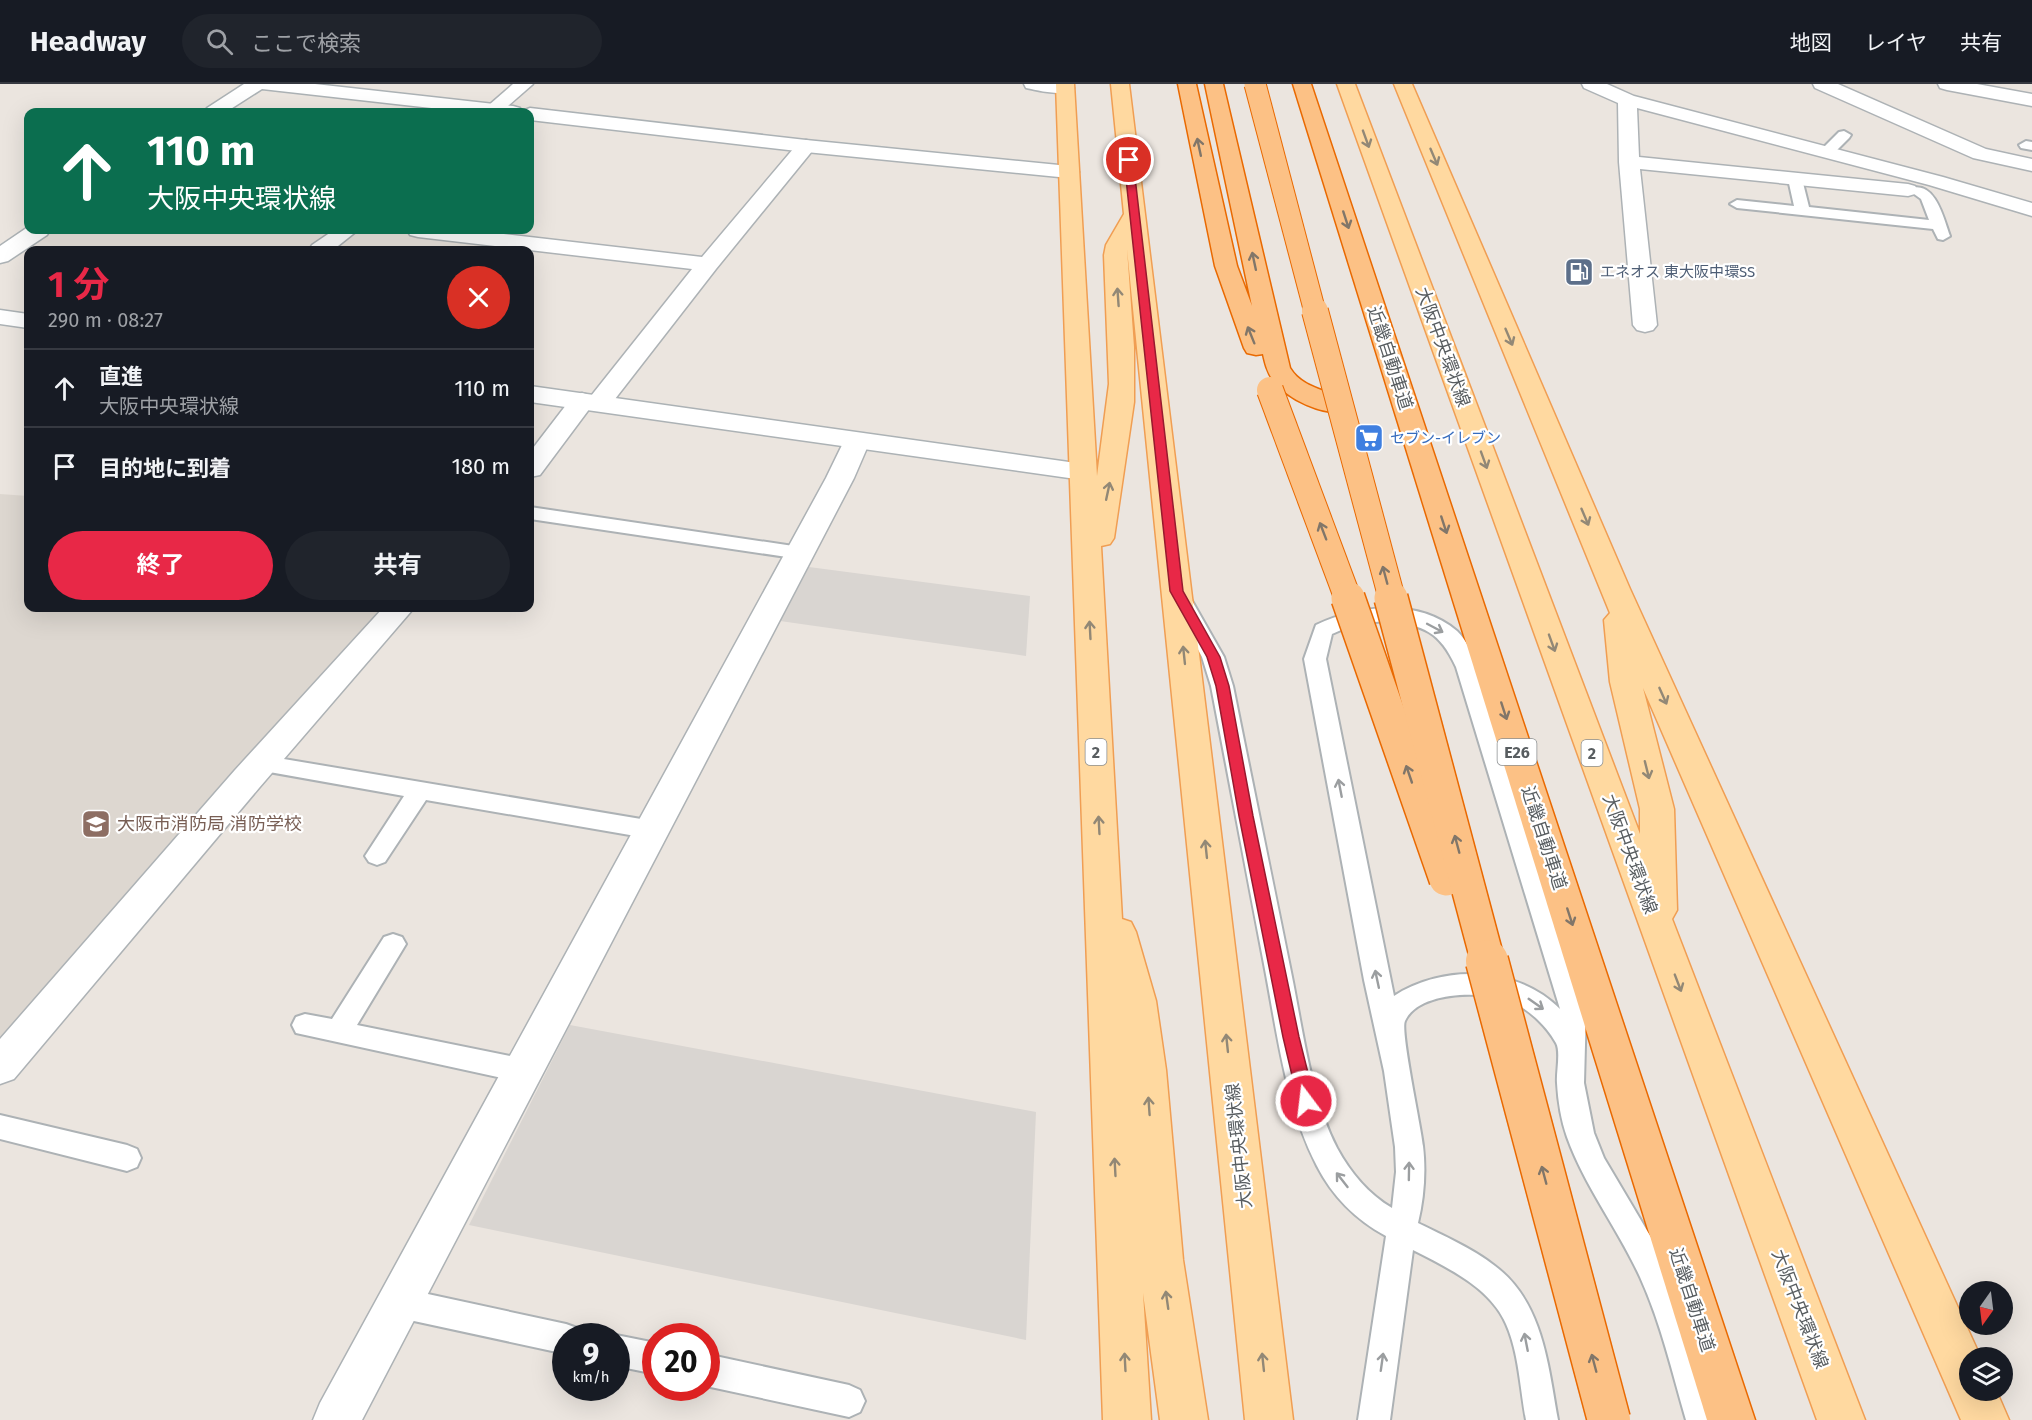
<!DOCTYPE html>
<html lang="ja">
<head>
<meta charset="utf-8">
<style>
	body { margin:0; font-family:"Fira Sans","Noto Sans JP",sans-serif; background:#20242c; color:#f1f3f6; height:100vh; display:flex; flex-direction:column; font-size:22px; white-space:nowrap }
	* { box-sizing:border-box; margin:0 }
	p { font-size:20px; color:#9ea1a6 }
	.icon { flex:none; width:33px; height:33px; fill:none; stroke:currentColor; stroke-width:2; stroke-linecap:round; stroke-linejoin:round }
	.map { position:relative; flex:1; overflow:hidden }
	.panel { position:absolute; left:24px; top:162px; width:510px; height:366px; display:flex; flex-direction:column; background:#171b24; border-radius:12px; box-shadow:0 6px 24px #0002 }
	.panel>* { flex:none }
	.top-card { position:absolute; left:24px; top:24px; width:510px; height:126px; border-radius:12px; box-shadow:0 6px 24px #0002; background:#0b6e4f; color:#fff; overflow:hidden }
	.needle { width:39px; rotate:194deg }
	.buttons { position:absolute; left:1959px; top:1197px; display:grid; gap:12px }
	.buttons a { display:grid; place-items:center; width:54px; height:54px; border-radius:50%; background:#171b24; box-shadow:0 6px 24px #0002; font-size:30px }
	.speed { position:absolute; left:552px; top:1239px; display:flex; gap:12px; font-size:30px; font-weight:700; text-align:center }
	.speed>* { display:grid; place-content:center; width:78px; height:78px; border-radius:50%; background:#171b24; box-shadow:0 6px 24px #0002; line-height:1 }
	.speed small { font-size:15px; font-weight:400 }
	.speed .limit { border:9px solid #d22; background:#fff; color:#111 }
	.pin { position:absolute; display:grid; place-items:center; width:51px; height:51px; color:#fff; margin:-26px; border:3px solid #fff; border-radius:50%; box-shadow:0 2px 6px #0007 }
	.me { position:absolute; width:66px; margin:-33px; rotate:345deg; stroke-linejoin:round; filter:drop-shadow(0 0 4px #0008) }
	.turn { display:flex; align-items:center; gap:21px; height:126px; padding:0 24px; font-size:27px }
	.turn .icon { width:78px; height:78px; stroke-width:2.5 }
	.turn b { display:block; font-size:42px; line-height:51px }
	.round { display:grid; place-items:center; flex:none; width:63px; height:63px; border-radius:32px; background:#20242c }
	.overview { display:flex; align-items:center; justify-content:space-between; height:102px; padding:0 24px }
	h1 { font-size:36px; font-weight:700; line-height:45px; color:#e82847 }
	.cta { display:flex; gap:12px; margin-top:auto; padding:12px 24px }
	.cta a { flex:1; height:69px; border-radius:36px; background:#e82847; color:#fff; font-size:24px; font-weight:700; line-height:69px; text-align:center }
	.cta a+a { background:#20242c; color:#f1f3f6 }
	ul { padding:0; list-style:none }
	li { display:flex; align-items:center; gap:18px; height:78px; padding:0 24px; border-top:2px solid #363941 }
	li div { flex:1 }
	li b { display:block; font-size:22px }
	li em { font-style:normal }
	header { display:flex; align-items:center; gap:36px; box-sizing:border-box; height:84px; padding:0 30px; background:#171b24; border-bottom:2px solid #363941 }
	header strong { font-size:28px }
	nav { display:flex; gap:33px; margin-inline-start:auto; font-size:21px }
	.search { width:420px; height:54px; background:#20242c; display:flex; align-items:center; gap:15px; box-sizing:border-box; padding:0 21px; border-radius:33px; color:#9ea1a6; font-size:22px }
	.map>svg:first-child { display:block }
	.industrial { fill:#d9d5d1 }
	.education { fill:#ddd7d0 }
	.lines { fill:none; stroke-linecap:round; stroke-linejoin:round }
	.lane-casing { stroke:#adb2b5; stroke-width:4 }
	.street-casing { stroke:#adb2b5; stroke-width:3 }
	.secondary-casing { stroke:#acb2b5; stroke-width:3 }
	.primary-casing { stroke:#f09e53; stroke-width:3 }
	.highway-casing { stroke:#e96901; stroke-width:3 }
	.lane { fill:#fff; fill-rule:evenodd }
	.street { fill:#fff; fill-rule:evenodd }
	.secondary { fill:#fff; fill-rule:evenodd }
	.primary { fill:#ffd9a0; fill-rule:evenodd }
	.highway { fill:#fcc185; fill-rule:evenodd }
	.highway-bridge-far3-casing { stroke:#e96901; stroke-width:23; stroke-linecap:butt }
	.highway-bridge-far2-casing { stroke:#e96901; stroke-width:28; stroke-linecap:butt }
	.highway-bridge-far1-casing { stroke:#e96901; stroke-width:36; stroke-linecap:butt }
	.highway-bridge-casing { stroke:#e96901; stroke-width:45; stroke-linecap:butt }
	.highway-bridge-far3 { stroke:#fcc185; stroke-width:21 }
	.highway-bridge-far2 { stroke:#fcc185; stroke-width:26 }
	.highway-bridge-far1 { stroke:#fcc185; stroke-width:33 }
	.highway-bridge { stroke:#fcc185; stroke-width:42 }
	.oneway { stroke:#928876 }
	.oneway2 { stroke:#817669 }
	.oneway3 { stroke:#9b9ea0 }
	.route { fill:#e82847; stroke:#971a2e; stroke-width:1.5 }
	.labels { text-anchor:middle; stroke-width:4.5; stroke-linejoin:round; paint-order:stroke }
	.far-service-label { font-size:15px; fill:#4e5e75; stroke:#fff; text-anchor:start }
	.far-shop-label { font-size:15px; fill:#366cbe; stroke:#fff; text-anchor:start }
	.shield { fill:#fff; stroke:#8a8e90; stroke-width:1.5 }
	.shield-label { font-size:16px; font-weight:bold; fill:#585d60 }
	.street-label { font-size:18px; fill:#585d60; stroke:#fff }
	.education-label { font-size:18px; fill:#785e54; stroke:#fff; text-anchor:start }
</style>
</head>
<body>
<header>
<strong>Headway</strong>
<div class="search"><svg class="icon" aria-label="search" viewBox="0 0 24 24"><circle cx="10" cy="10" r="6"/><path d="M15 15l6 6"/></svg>ここで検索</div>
<nav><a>地図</a><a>レイヤ</a><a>共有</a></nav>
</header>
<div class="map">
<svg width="2032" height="1336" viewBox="0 0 2032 1336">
	<rect width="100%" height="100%" fill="#ebe5df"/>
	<g class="industrial">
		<polygon points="809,483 1030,512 1026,572 780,537"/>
		<polygon points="570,941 1036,1028 1026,1256 469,1141"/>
	</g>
	<polygon class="education" points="0,410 28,412 28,524 384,524 0,957"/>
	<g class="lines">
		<g class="lane-casing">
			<g id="lane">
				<polygon points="1844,47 1851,51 1849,54 1832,71 1822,71 1820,68 1822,65 1839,48"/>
				<polygon points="2026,57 2032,58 2032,66 2021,64 2019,61"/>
				<path d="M1795,91L1802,95L1809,123L1929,136L1921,115L1910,107L1912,104C1936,98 1944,136 1950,152L1943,156L1938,155L1933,145L1737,124L1730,120L1737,116L1794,122L1788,95Z"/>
				<polygon points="530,423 800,463 807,465 810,469 807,473 800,475 530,435"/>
				<path d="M1180,507L1187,508L1224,573L1233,602C1252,697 1272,793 1291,888C1303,946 1310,1011 1337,1064C1350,1088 1368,1110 1392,1124L1396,1088L1395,1063L1384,987L1364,896L1304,575L1316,541C1358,521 1418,514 1457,547C1467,556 1472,571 1478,583L1586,923L1584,999L1594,1049L1604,1074L1652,1155L1674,1199L1688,1238L1718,1336H1686C1672,1288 1661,1239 1640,1193C1618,1145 1585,1103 1567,1053C1561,1036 1558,1017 1557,999C1556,988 1561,968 1556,959C1547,943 1531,927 1514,919C1488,906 1419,906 1405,937C1400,947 1421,1042 1423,1062C1426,1087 1424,1114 1418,1139C1444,1152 1472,1164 1495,1182C1543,1218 1548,1281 1558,1336H1526C1520,1305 1519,1269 1506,1240C1490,1203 1446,1183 1413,1166L1390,1336H1358L1386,1152C1355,1135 1333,1113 1317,1082C1285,1020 1277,947 1264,880C1246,787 1229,695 1211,602L1202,573L1170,513L1173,508ZM1386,537C1424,541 1440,548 1456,583L1560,925C1518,882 1443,880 1394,912L1326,575L1332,550L1355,540Z"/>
				<polygon points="260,671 653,737 661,740 665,746 661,752 653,755 426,716 385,778 377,781 369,778 365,772 404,712 252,685 249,679 252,673"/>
				<polygon points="393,850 402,853 406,860 357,941 525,975 535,979 539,987 535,995 525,999 296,949 292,941 296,933 305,930 332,935 384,853"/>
				<polygon points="0,1031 127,1061 137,1065 141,1074 137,1083 127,1087 0,1055"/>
				<polygon points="400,1204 566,1240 577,1244 581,1252 566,1252 566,1270 400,1234 389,1229 385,1219 389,1209"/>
				<polygon points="616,1251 656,1259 656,1290 616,1282 616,1252 611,1252"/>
				<polygon points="706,1270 849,1301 860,1306 865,1317 860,1328 849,1333 706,1302"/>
			</g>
		</g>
		<g class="street-casing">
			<g id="street">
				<polygon points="513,0 533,0 501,28 481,28"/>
				<path d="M1024,0H1071L1074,4L1072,8C1058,11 1040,7 1026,4Z"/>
				<polygon points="1582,0 1607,0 1634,12 1943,93 2032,119 2032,132 1929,101 1637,24 1639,73 1908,100 1915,102 1918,106 1915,110 1908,112 1640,85 1657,241 1653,246 1645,248 1637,246 1633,241 1619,78 1618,19 1584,4"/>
				<polygon points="1813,0 1838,0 1986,65 2032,75 2032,87 1973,74 1815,4"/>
				<polygon points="1938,0 1977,0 2032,10 2032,22 1947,6 1940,4"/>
				<polygon points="806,56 813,58 816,62 813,66 716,185 608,324 599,327 590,324 540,391 530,393 530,368 573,312 582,309 591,312 692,185 418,153 410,151 407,146 470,146 702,173 799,58"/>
				<polygon points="334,146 358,146 333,166 309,166 312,161"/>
				<polygon points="857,349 866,351 870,357 854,394 362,1336 313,1336 320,1319 826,394 844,357 848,351"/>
				<polygon points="383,524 414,524 259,704 14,995 0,1000 0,955 235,686"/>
			</g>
		</g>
		<g class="secondary-casing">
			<g id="secondary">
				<polygon points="244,0 315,0 513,22 520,24 522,27 530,24 806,56 1069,82 1076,84 1079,88 1076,92 1069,94 806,68 530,36 530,28 467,28 262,5 226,28 205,28 207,24"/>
				<polygon points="28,143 28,146 50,146 47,151 8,177 0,179 0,162"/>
				<polygon points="0,226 28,230 28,244 0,240"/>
				<polygon points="530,302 1083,380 1093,382 1096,388 1093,394 1083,396 530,318"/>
			</g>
		</g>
		<g class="primary-casing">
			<g id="primary">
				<polygon points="1056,0 1074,0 1097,392 1109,300 1104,171 1106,161 1124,130 1111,0 1129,0 1293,1336 1245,1336 1127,165 1134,263 1134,318 1114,454 1110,460 1101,462 1122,835 1131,838 1136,848 1156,917 1166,986 1183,1176 1208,1336 1160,1336 1143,1209 1151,1336 1103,1336"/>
				<polygon points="1337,0 1355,0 1640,750 1640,725 1610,598 1604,536 1610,529 1394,0 1412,0 1630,505 1981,1274 1970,1274 1970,1306 1996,1306 2009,1336 1961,1336 1643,604 1674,725 1677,826 1672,835 1865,1336 1817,1336"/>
			</g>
		</g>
		<g class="highway-casing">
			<g id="highway">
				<path d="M1178,0H1196L1237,182L1252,222L1205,0H1223L1290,284C1305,309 1341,306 1352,322L1348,327C1324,333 1287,315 1273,296C1267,288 1265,279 1263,270L1256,271L1247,269L1244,264L1215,182Z"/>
				<polygon points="1293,0 1311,0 1755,1336 1707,1336"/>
			</g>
		</g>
		<use href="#lane" class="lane"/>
		<use href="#street" class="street"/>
		<use href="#secondary" class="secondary"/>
		<use href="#primary" class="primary"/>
		<use href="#highway" class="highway"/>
		<g class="highway-bridge-far3-casing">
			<polyline id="highway-bridge-far3" points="1255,0 1315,228"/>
		</g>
		<g class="highway-bridge-far2-casing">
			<g id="highway-bridge-far2">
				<polyline points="1315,227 1392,515"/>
				<polyline points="1270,306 1348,515"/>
			</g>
		</g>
		<g class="highway-bridge-far1-casing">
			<g id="highway-bridge-far1">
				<polyline points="1348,514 1446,795"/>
				<polyline points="1391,514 1488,878"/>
			</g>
		</g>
		<g class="highway-bridge-casing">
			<polyline id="highway-bridge" points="1487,877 1609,1336"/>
		</g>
		<use href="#highway-bridge-far3" class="highway-bridge-far3"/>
		<use href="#highway-bridge-far2" class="highway-bridge-far2"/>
		<use href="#highway-bridge-far1" class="highway-bridge-far1"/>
		<use href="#highway-bridge" class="highway-bridge"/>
	</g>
	<defs><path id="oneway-shaft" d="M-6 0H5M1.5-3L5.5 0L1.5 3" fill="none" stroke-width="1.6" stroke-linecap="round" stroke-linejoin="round" transform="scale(1.5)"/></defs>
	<g class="oneway">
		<use href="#oneway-shaft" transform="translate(1366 55) rotate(70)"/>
		<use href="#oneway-shaft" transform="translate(1434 73) rotate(67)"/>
		<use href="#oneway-shaft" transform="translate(1118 213) rotate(-94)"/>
		<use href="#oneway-shaft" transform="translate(1509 253) rotate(67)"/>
		<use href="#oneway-shaft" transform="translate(1484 376) rotate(70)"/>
		<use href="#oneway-shaft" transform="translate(1108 407) rotate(-78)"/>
		<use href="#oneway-shaft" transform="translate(1585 433) rotate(67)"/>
		<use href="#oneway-shaft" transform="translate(1090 546) rotate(-93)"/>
		<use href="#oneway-shaft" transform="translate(1552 559) rotate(70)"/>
		<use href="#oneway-shaft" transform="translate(1184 571) rotate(-96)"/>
		<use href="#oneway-shaft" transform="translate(1663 612) rotate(66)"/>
		<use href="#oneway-shaft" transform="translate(1647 686) rotate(76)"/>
		<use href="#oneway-shaft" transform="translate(1099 741) rotate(-93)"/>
		<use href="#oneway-shaft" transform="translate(1206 765) rotate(-96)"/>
		<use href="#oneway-shaft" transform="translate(1678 899) rotate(69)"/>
		<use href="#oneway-shaft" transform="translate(1227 959) rotate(-96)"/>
		<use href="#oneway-shaft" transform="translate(1149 1022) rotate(-94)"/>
		<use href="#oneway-shaft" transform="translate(1115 1083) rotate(-93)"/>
		<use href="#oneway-shaft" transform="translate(1167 1216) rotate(-98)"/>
		<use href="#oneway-shaft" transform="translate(1125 1278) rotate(-93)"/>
		<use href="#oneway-shaft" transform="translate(1263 1278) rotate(-96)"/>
	</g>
	<g class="oneway2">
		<use href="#oneway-shaft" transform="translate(1199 63) rotate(-102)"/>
		<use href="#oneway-shaft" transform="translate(1346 136) rotate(72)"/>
		<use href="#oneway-shaft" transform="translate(1254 177) rotate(-102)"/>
		<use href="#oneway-shaft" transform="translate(1251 251) rotate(-112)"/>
		<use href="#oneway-shaft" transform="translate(1444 441) rotate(72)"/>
		<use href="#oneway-shaft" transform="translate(1323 447) rotate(-111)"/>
		<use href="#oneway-shaft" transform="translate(1385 491) rotate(-105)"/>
		<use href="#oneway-shaft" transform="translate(1504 627) rotate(72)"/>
		<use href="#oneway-shaft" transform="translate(1409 690) rotate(-109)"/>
		<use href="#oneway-shaft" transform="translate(1457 760) rotate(-105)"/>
		<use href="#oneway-shaft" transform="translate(1570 833) rotate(72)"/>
		<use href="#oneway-shaft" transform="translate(1544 1091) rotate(-105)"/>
		<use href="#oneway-shaft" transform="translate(1594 1279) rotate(-105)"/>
	</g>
	<g class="oneway3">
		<use href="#oneway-shaft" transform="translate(1435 544) rotate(28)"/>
		<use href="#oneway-shaft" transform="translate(1340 704) rotate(-101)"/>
		<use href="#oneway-shaft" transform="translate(1377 895) rotate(-102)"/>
		<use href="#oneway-shaft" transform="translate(1536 920) rotate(35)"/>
		<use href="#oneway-shaft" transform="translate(1409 1087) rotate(-89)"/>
		<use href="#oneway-shaft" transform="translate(1342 1096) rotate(-128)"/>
		<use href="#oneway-shaft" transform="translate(1526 1258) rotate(-101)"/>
		<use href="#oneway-shaft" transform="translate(1382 1278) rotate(-82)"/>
	</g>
	<polygon class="route" points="1129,73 1133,76 1183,507 1220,573 1229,602 1253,732 1299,953 1315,1017 1312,1022 1306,1024 1300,1022 1298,1017 1283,953 1239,732 1216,602 1207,573 1170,507 1124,76"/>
	<defs>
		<g id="fuel-square" transform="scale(1.5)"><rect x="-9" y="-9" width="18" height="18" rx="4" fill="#5c6f8a" stroke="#fff"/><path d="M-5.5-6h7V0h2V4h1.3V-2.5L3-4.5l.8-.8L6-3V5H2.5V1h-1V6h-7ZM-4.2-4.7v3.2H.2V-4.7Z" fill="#fff"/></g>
		<g id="supermarket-square" transform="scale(1.5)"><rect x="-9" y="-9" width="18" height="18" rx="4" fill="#3f7fe0" stroke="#fff"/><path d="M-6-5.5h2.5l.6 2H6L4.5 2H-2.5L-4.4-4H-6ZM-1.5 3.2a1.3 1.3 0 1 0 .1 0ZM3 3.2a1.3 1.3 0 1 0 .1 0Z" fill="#fff"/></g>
		<g id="school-square" transform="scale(1.5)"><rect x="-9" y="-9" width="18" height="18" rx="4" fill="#8d6e63" stroke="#fff"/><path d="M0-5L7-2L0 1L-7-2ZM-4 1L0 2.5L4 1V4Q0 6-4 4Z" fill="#fff"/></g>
	</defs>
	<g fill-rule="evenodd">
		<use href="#fuel-square" x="1579" y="188"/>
		<use href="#supermarket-square" x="1369" y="354"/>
		<use href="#school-square" x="96" y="740"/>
	</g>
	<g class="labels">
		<g class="far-service-label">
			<text x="1600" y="193">エネオス 東大阪中環SS</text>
		</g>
		<g class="far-shop-label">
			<text x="1390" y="359">セブン-イレブン</text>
		</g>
		<g class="shield">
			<rect x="1085.5" y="655" width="21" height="26" rx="4.5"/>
			<rect x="1497.5" y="655" width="39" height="26" rx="4.5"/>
			<rect x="1581.5" y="656" width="21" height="26" rx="4.5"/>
		</g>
		<g class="shield-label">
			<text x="1096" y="674">2</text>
			<text x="1517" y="674">E26</text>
			<text x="1592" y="675">2</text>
		</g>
		<g class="street-label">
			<text transform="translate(1443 263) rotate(70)" y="6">大阪中央環状線</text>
			<text transform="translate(1390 274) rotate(72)" y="6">近畿自動車道</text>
			<text transform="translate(1544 754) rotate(72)" y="6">近畿自動車道</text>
			<text transform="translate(1630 770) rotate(70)" y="6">大阪中央環状線</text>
			<text transform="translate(1239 1062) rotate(-96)" y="6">大阪中央環状線</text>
			<text transform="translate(1692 1216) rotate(72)" y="6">近畿自動車道</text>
			<text transform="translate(1800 1225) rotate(69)" y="6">大阪中央環状線</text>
		</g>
		<g class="education-label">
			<text x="117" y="746">大阪市消防局 消防学校</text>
		</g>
	</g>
</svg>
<div class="buttons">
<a><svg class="needle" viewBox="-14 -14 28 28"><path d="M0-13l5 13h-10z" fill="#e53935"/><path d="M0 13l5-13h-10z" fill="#9ea1a6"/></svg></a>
<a><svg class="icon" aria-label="layers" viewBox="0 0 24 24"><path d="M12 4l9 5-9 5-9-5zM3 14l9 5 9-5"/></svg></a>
</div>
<div class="speed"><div>9<small>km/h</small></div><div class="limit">20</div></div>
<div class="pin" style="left:1129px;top:76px;background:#d93025"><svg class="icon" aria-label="arrive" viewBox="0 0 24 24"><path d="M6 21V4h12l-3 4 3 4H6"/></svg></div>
<svg class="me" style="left:1306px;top:1017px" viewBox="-20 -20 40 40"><circle r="17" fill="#e82847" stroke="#fff" stroke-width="3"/><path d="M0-11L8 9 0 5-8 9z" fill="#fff"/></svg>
<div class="top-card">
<div class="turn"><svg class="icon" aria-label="ahead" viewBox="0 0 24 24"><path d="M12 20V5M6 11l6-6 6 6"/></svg><div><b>110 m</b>大阪中央環状線</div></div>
</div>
<section class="panel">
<div class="overview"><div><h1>1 分</h1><p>290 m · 08:27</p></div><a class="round" style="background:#d93025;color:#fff"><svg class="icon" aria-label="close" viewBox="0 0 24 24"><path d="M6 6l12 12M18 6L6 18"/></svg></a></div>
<ul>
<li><svg class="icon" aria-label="ahead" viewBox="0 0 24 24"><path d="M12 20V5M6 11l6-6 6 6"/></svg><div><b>直進</b><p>大阪中央環状線</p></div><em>110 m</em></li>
<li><svg class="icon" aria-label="arrive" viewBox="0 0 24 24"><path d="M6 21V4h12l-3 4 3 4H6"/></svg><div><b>目的地に到着</b></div><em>180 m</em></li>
</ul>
<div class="cta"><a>終了</a><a>共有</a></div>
</section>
</div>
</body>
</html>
